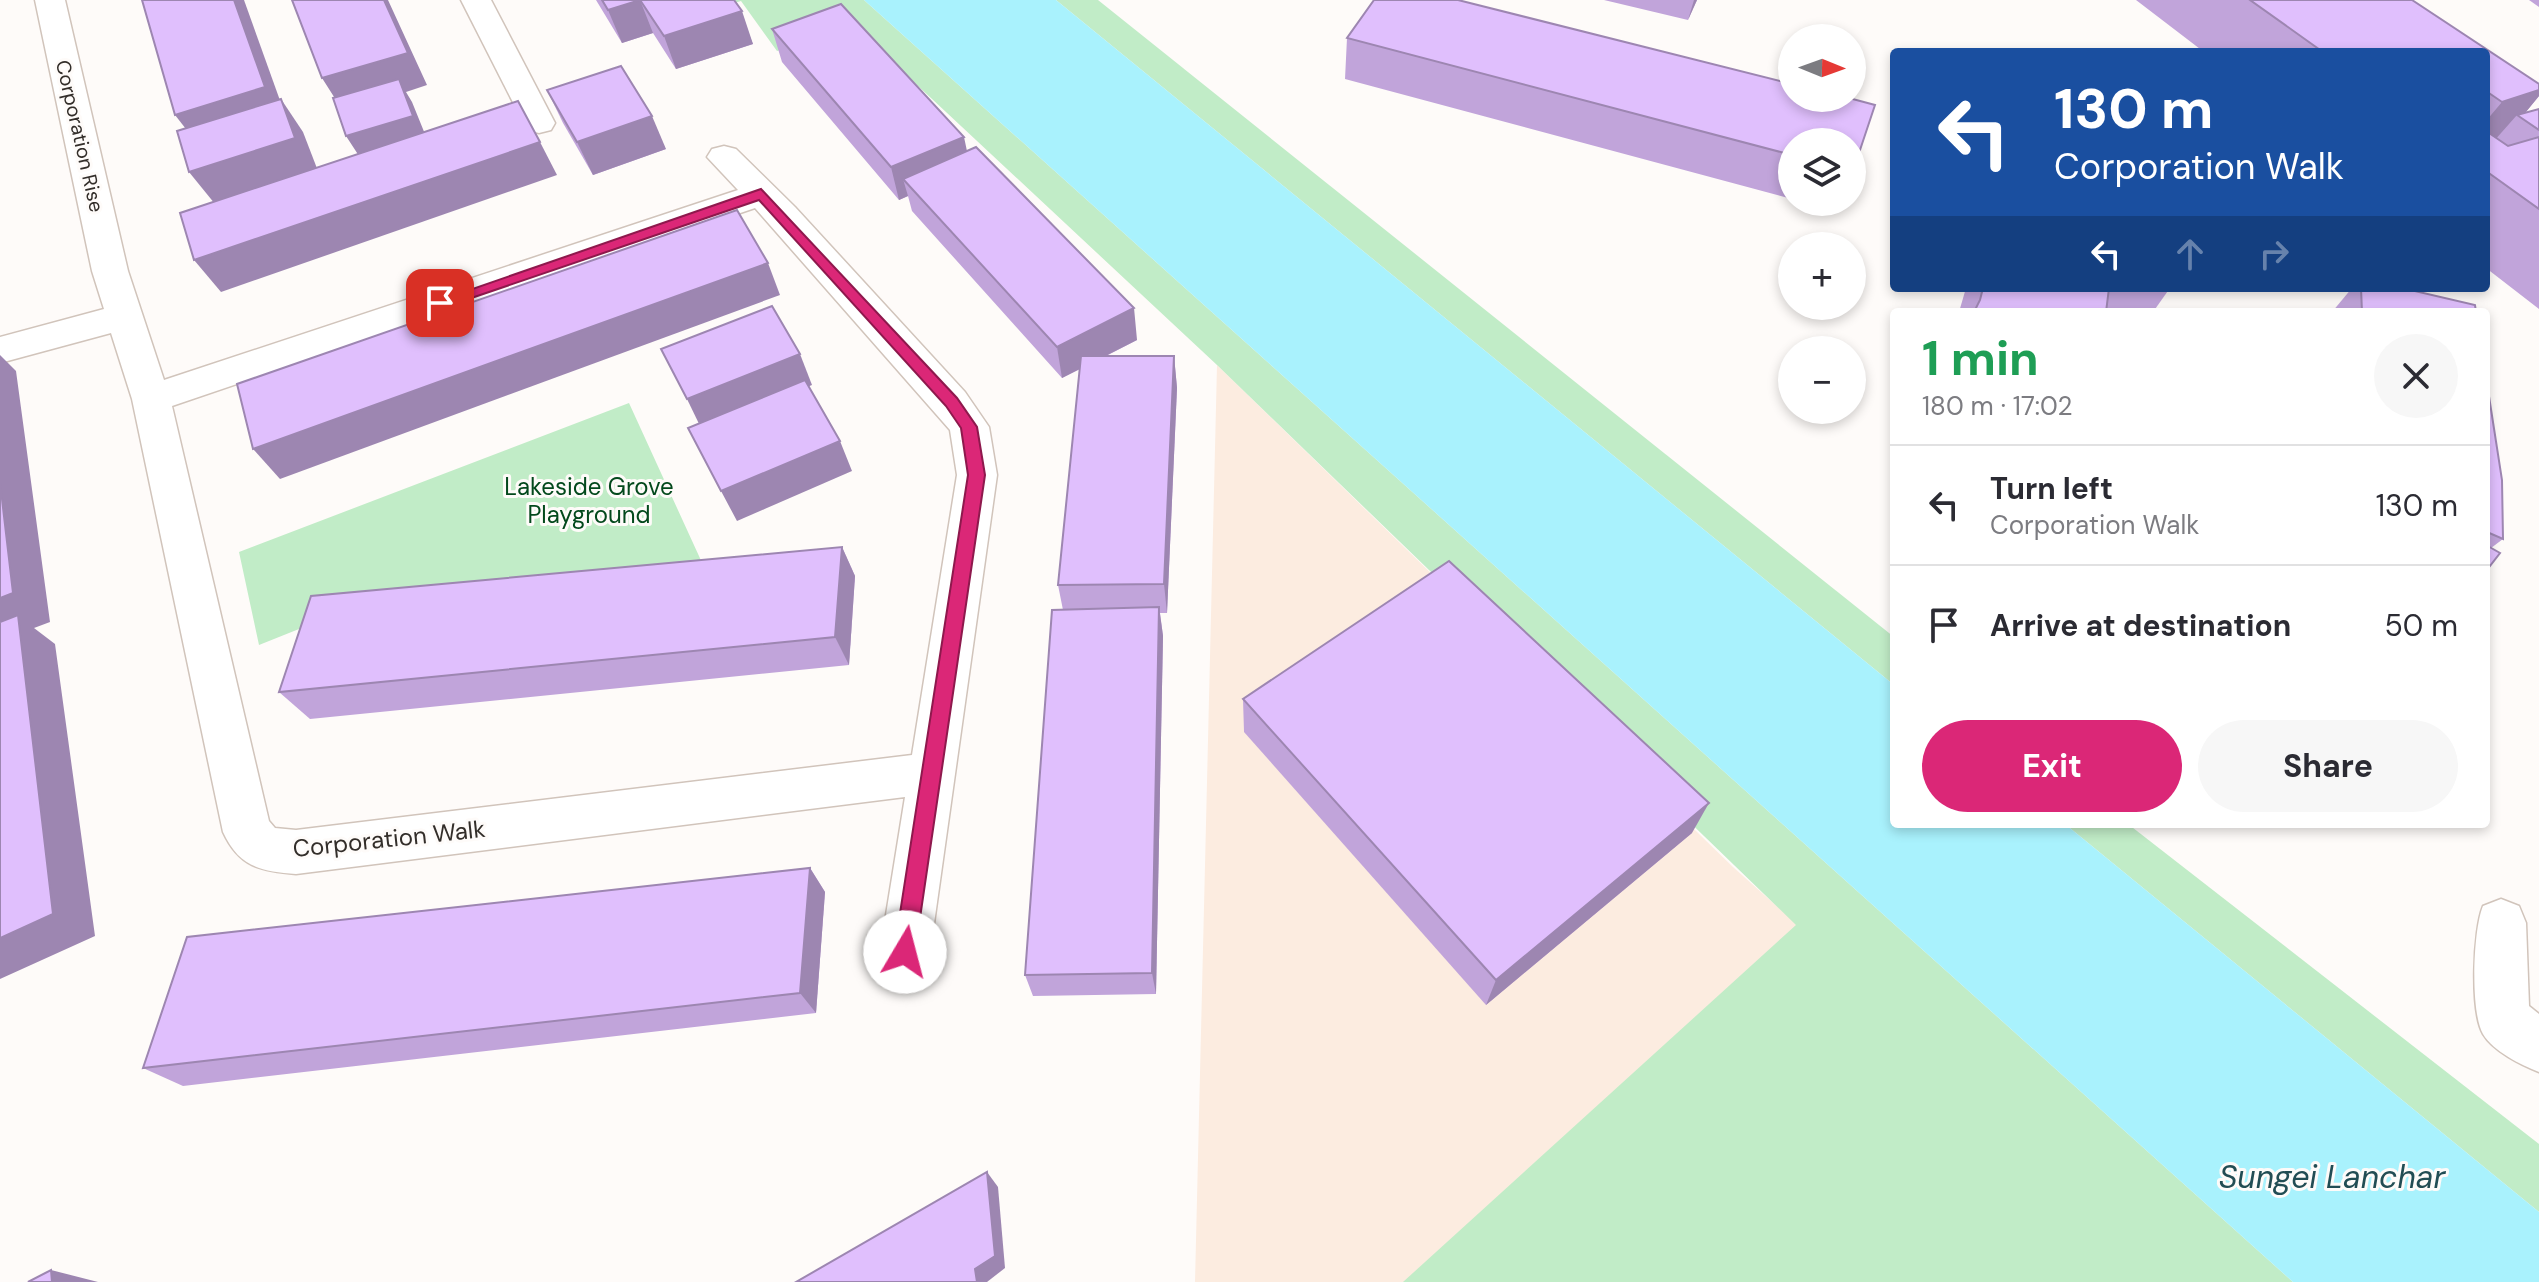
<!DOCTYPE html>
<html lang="en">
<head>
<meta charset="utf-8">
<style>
	body { margin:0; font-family:"DM Sans",sans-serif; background:#f7f7f7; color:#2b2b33; height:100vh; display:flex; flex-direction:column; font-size:30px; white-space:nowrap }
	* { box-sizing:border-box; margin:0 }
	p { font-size:26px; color:#7c7c81 }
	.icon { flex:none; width:44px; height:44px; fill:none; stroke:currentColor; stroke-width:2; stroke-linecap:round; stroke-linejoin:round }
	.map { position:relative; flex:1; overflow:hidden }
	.panel { position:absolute; left:1890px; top:308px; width:600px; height:520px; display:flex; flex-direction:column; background:#fff; border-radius:8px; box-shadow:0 4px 12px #0003 }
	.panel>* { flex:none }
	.guide { position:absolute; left:1890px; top:48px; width:600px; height:244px; border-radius:8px; box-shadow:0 4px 12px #0003; background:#1a4fa0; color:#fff; overflow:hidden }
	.needle { width:52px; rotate:91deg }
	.tools { position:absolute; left:1778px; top:24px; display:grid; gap:16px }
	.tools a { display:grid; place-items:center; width:88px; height:88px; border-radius:50%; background:#fff; box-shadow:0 4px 12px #0003; font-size:40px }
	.pin { position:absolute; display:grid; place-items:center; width:68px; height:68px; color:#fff; margin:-34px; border-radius:16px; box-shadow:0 4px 12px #0006 }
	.me { position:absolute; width:88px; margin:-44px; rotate:8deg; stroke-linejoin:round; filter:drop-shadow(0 0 6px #0008) }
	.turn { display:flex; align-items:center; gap:28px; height:168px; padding:0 32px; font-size:36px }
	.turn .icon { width:104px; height:104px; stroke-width:2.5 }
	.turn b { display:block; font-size:56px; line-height:68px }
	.lanes { display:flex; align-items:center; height:76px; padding:0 32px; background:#0003; justify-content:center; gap:40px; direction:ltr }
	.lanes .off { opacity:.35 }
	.round { display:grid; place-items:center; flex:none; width:84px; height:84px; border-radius:42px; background:#f7f7f7 }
	.summary { display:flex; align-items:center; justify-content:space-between; height:136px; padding:0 32px }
	h1 { font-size:48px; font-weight:700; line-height:60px; color:#1e9e55 }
	.button { display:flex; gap:16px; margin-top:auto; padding:16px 32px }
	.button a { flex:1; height:92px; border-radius:48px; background:#db2777; color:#fff; font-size:32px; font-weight:700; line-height:92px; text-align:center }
	.button a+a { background:#f7f7f7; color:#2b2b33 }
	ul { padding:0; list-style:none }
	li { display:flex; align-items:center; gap:24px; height:120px; padding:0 32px; border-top:2px solid #e1e1e2 }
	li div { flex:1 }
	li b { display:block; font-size:30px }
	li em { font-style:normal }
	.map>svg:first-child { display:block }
	.built { fill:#fcece0 }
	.green { fill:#c1ecc7 }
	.water { fill:#a9f2fd }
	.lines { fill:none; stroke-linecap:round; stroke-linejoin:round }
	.minor-casing { stroke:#d1c4bb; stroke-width:3 }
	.minor { fill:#fff; fill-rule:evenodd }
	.wall { fill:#c1a4da }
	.shaded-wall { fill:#9d86b1 }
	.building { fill:#e0bffd; stroke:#9d86b1; stroke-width:2 }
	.route { fill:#db2777; stroke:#8e194d; stroke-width:2 }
	.labels { text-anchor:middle; stroke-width:6; stroke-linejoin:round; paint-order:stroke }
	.far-street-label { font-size:20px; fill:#332e2a; stroke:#fefbf9 }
	.park-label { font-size:24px; fill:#03491c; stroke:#fefbf9 }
	.street-label { font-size:24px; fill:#332e2a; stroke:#fefbf9 }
	.near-water-label { font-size:32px; font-style:italic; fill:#224d54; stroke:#fefbf9 }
</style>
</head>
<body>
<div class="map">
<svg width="2539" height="1282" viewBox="0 0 2539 1282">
	<rect width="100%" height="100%" fill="#fefbf9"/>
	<polygon class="built" points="1217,365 1733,867 2197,1282 1195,1282"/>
	<g class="green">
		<polygon points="707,0 864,0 2293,1282 1403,1282 1796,925 1217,365 856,28 777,51 741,1 713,9"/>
		<polygon points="1056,0 1098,0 1894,637 1894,685"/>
		<polygon points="629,403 704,567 354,607 259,645 239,552"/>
		<polygon points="2065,824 2128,824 2539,1144 2539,1212"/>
	</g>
	<polygon class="water" points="864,0 1056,0 1894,685 1894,824 2065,824 2539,1212 2539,1282 2293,1282"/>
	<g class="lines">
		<g class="minor-casing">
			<g id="minor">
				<path d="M35,0H65L128,271L164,380L738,190L707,157L712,149L724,146L736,149L795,207L965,392L989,427L997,475L930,952L923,969L905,976L887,969L880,952L905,797L296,874C260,871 239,867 223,832L132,399L111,333L0,363V337L104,309L92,271ZM755,208L950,430L957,475L912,755L296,830L275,828L269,821L172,406Z"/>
				<polygon points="461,0 491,0 555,123 551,130 539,133 527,130"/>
				<path d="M2501,899L2519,906L2526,923L2529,1006L2539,1014V1072C2521,1065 2493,1051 2483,1034C2470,1011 2473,930 2483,906Z"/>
			</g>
		</g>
		<use href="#minor" class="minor"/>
	</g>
	<g class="wall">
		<polygon points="596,0 734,0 753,44 676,69 653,33 622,43"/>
		<polygon points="1604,0 1697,0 1688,20"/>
		<polygon points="2136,0 2412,0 2539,84 2539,96 2525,113 2539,109 2539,309 2486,268 2486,52 2204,52"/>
		<polygon points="2529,0 2539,0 2539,7"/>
		<polygon points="772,29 967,151 1137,340 1106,356 1174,356 1177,388 1167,613 1160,613 1163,636 1156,994 1033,996 1025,975 1063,610 1058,585 1080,369 1062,378 912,211 908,196 899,200 782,62"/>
		<polygon points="1347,38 1875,105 1852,173 1852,142 1792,142 1792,199 1345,79"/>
		<polygon points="547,90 666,149 593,175 563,123"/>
		<polygon points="1802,202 1840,202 1836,211"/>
		<polygon points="1966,288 2170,288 2153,312 1959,312"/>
		<polygon points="2352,288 2402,288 2476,312 2332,312"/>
		<polygon points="2486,377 2503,539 2491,548 2486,571"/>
		<polygon points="842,547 855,576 849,665 310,719 279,692"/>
		<polygon points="1243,699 1692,833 1486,1005 1244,732"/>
		<polygon points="810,868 825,892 816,1013 183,1086 143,1068"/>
	</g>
	<g class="shaded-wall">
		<polygon points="234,0 244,0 287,120 200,147 175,115"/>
		<polygon points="384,0 388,0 427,85 406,92 412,102 427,139 361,159 346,136 343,111 322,78"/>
		<polygon points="640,0 653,33 622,43 608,10"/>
		<polygon points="1694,0 1697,0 1688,20"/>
		<polygon points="742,11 753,44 676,69 664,36"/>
		<polygon points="2539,90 2539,96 2521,118 2517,115 2486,150 2486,121 2502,102"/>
		<polygon points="281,99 303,132 318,171 215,204 189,172"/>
		<polygon points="652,116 666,149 593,175 577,142"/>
		<polygon points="964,137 971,170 903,179 908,196 899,200 891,167"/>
		<polygon points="540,142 557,175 221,292 194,260"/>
		<polygon points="768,263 780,295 280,479 253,449"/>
		<polygon points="1134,308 1137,340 1062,378 1057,347"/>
		<polygon points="800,354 812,385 702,430 687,399"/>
		<polygon points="0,355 16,371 50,622 34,628 55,644 95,936 0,979"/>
		<polygon points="1174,356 1177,388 1167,613 1164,584"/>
		<polygon points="840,441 852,471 737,521 721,491"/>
		<polygon points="842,547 855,576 849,665 835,637"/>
		<polygon points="1159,607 1163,636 1156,994 1152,973"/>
		<polygon points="1709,803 1692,833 1486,1005 1496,980"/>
		<polygon points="810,868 825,892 816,1013 800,993"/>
		<polygon points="987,1172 998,1187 1005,1268 987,1282 977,1282 975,1269"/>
		<polygon points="51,1270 98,1282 52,1282"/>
	</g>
	<g class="building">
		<polygon points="142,0 234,0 265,87 175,115"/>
		<polygon points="292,0 384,0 408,53 322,78"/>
		<polygon points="602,0 640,0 608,10"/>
		<polygon points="640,0 734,0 742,11 664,36"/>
		<polygon points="1374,0 1458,0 1792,84 1792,98 1849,98 1875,105 1853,171 1852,142 1792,142 1792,155 1347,38"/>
		<polygon points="2250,0 2412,0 2539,84 2539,90 2502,102 2486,91 2486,52 2323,52"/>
		<polygon points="841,4 964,137 891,167 772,29"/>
		<polygon points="621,66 652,116 577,142 547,90"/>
		<polygon points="399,79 413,116 346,136 333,98"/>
		<polygon points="281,99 295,138 189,172 177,131"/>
		<polygon points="518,101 540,142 194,260 180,213"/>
		<polygon points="2539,109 2539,130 2517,115"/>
		<polygon points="2486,131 2508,146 2539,137 2539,209 2486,171"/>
		<polygon points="976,147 1134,308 1057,347 903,179"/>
		<polygon points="737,210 768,263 253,449 237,384"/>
		<polygon points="1983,288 2109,288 2106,312 1974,312 1980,300"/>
		<polygon points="2361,288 2402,288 2475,305 2476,312 2362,312"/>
		<polygon points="772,306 800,354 687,399 661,349"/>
		<polygon points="1081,356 1174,356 1164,584 1058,585"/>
		<polygon points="2486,377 2502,480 2503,539 2487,532 2486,533"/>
		<polygon points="805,380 840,441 721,491 688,428"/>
		<polygon points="0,482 13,593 0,598"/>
		<polygon points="2486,545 2500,553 2486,571"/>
		<polygon points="842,547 835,637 279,692 311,596"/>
		<polygon points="1449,561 1709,803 1496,980 1243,699"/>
		<polygon points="1159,607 1152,973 1025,975 1052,610"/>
		<polygon points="18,615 53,914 0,938 0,622"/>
		<polygon points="810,868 800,993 143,1068 187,937"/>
		<polygon points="987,1172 995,1256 975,1269 977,1282 796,1282"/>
		<polygon points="51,1270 52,1282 28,1282"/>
	</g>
	<polygon class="route" points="761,189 957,398 977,427 985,475 915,952 912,959 905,962 897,959 894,952 968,475 961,428 946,406 759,200 445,307 440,308 432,303"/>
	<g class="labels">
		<g class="far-street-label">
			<text transform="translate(80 136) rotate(77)" y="7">Corporation Rise</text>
		</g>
		<g class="park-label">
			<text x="589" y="495">Lakeside Grove<tspan x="589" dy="28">Playground</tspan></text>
		</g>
		<g class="street-label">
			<text transform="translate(389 839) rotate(-6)" y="8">Corporation Walk</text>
		</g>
		<g class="near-water-label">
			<text x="2332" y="1188">Sungei Lanchar</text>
		</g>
	</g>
</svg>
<div class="tools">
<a><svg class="needle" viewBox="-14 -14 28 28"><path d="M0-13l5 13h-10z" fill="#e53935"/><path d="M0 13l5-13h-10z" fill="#7c7c81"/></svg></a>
<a><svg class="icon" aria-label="layers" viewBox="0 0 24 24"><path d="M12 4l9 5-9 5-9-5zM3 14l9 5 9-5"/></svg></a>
<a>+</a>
<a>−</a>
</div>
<div class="pin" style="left:440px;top:303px;background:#d93025"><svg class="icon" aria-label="arrive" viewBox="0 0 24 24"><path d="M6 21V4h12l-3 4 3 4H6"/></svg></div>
<svg class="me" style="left:905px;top:952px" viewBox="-20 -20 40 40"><circle r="19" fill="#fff"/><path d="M0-13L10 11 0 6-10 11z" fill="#db2777"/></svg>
<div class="guide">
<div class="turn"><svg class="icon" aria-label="left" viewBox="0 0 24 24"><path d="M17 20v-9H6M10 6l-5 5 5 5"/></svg><div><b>130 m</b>Corporation Walk</div></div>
<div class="lanes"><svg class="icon" aria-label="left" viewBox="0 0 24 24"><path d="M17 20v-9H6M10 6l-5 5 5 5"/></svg><svg class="icon off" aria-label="ahead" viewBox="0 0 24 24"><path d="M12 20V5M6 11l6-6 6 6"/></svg><svg class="icon off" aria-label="right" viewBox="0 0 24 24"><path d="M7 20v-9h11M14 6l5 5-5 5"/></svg></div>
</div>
<section class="panel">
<div class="summary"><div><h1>1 min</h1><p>180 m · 17:02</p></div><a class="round"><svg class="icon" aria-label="close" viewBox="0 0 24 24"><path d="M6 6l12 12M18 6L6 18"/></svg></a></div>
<ul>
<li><svg class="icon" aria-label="left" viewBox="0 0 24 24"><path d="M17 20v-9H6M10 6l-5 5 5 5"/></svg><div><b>Turn left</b><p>Corporation Walk</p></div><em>130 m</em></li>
<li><svg class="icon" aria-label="arrive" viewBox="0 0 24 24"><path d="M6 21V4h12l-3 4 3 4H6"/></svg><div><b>Arrive at destination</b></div><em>50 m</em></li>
</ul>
<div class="button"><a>Exit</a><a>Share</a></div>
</section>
</div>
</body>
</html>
